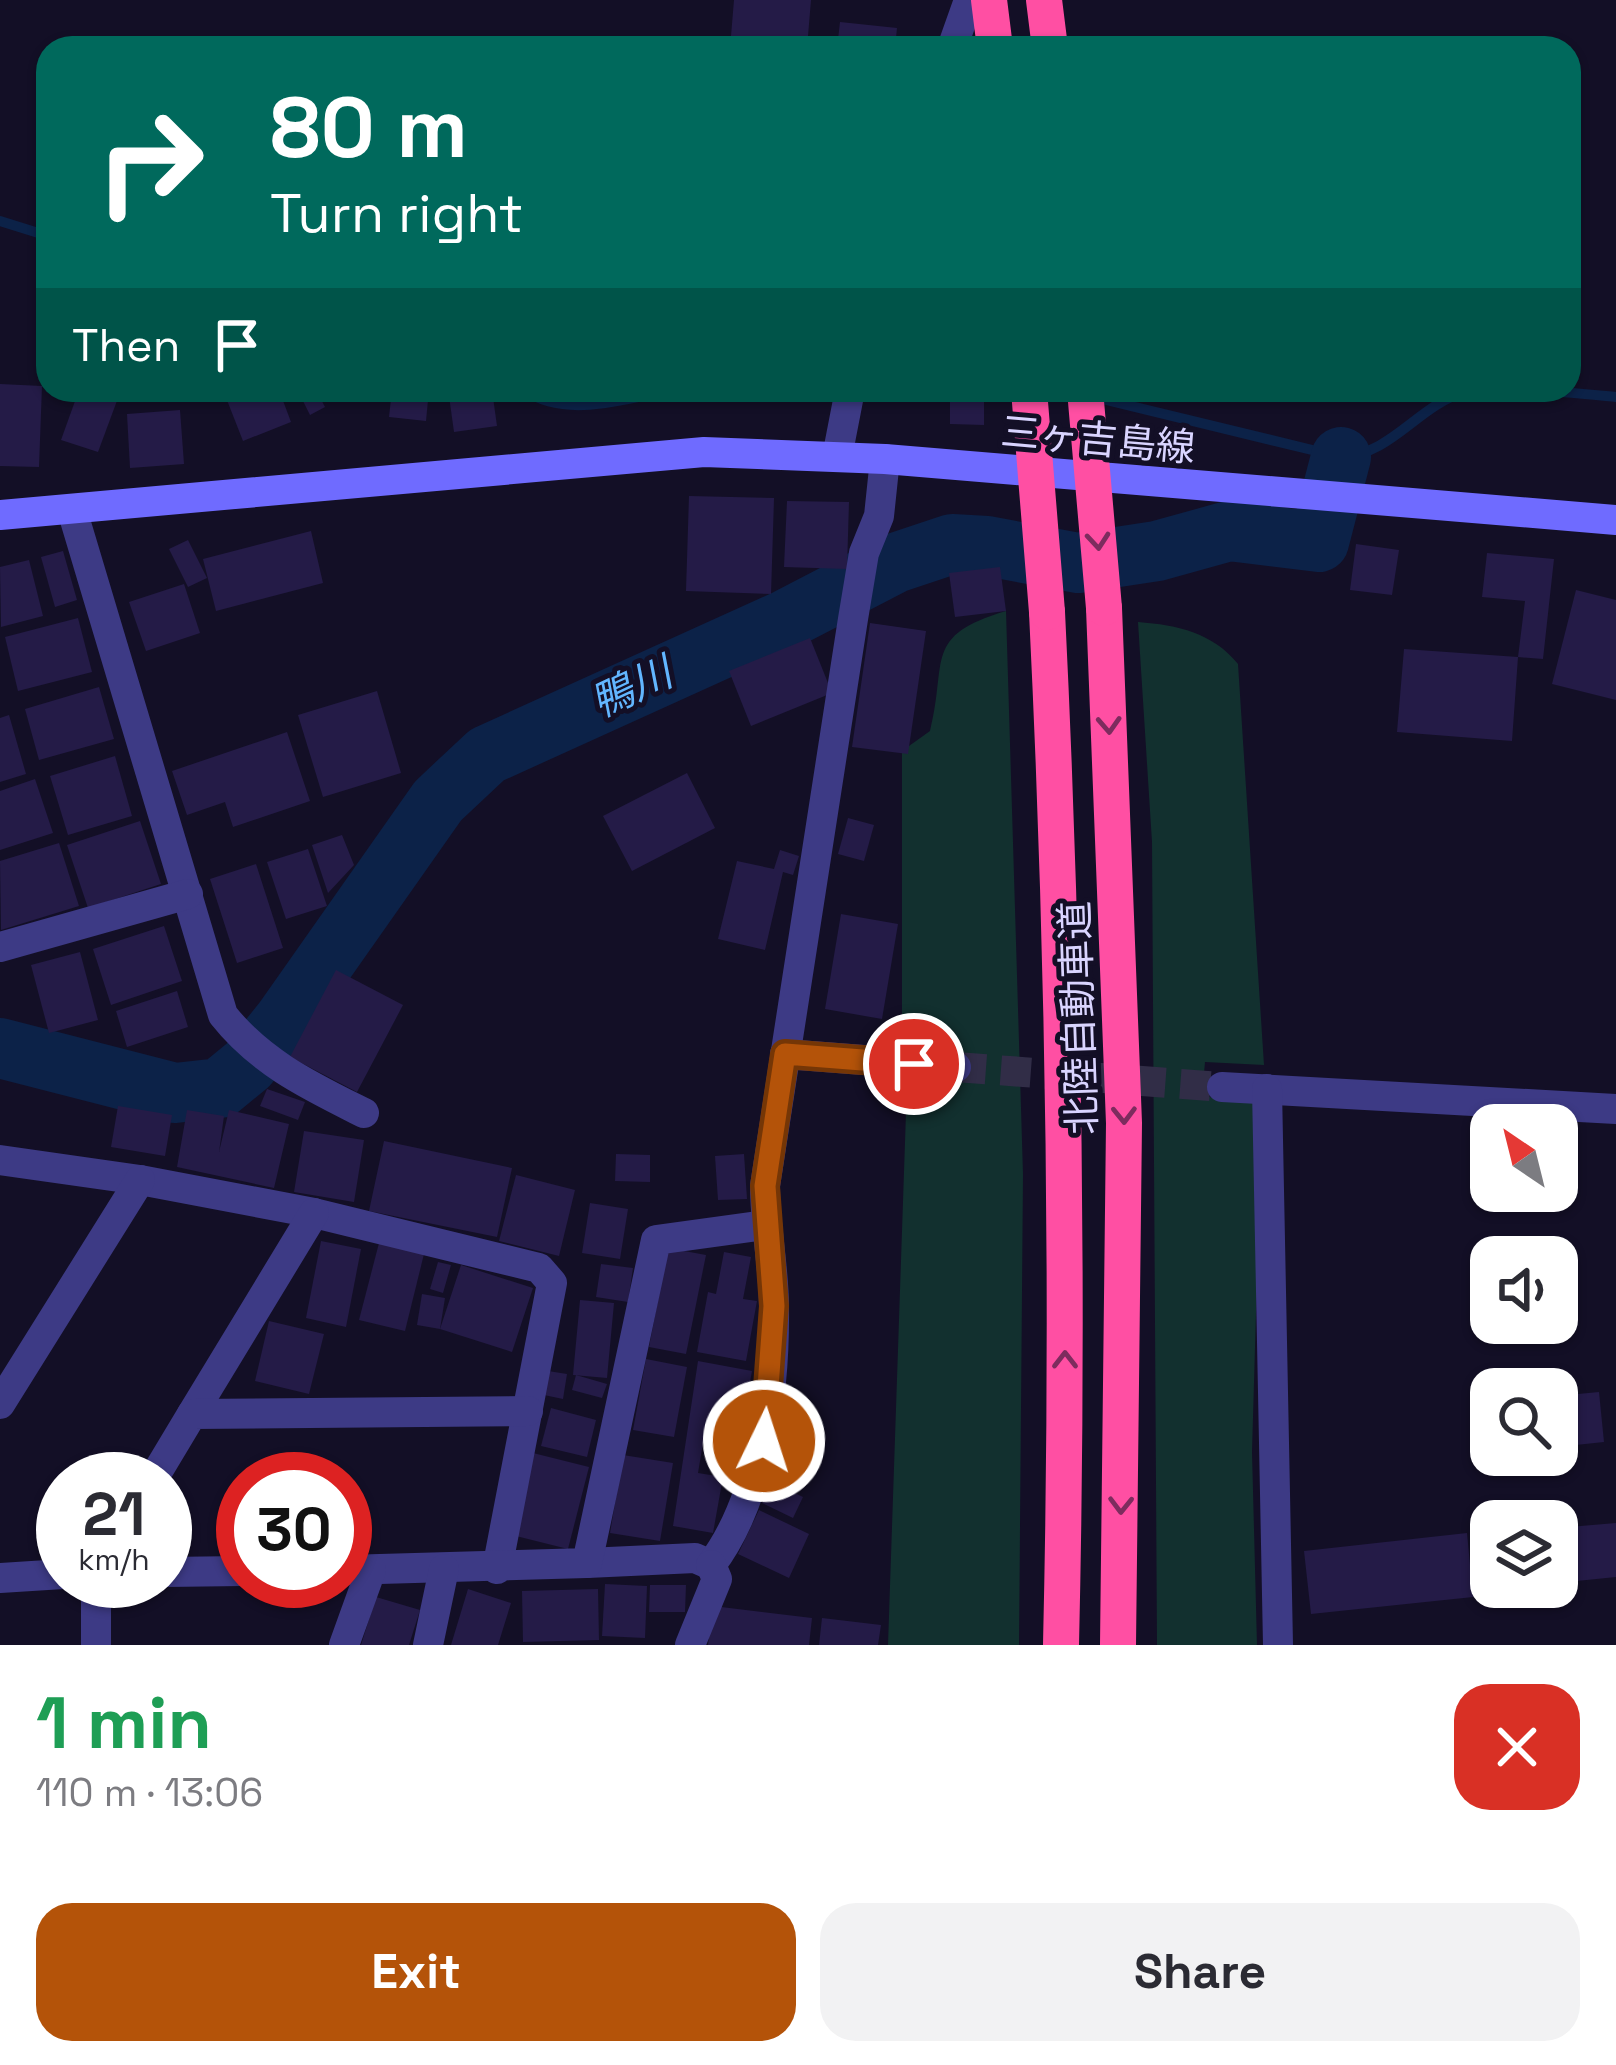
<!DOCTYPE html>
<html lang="en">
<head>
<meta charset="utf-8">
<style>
	body { margin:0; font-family:"Space Grotesk","Noto Sans JP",sans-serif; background:#f2f2f3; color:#2b2b33; height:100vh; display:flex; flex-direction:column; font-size:45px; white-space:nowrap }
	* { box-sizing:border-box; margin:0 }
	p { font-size:39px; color:#7c7c81 }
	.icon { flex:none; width:66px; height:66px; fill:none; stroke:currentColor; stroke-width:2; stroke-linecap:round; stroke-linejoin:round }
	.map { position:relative; height:1645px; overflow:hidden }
	.details { display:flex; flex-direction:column; background:#fff; flex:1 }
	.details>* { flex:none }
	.guide { position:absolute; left:36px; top:36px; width:1545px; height:366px; border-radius:36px; box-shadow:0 3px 9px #0004; background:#00695c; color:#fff; overflow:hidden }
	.needle { width:78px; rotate:325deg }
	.fabs { position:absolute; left:1470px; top:1104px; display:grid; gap:24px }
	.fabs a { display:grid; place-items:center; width:108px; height:108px; border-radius:24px; background:#fff; box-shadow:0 3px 9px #0004; font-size:60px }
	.speed { position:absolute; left:36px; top:1452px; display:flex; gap:24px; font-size:60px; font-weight:700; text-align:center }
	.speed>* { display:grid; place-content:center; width:156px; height:156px; border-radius:50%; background:#fff; box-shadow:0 3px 9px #0004; line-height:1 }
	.speed small { font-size:30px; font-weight:400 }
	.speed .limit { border:18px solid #d22; background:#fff; color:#111 }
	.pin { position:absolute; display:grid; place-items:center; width:102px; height:102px; color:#fff; margin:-51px; border:6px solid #fff; border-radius:50%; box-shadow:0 3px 12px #0007 }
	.me { position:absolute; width:132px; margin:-66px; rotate:4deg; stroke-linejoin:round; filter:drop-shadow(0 0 9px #0008) }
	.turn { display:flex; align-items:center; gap:42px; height:252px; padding:0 36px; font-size:54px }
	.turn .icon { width:156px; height:156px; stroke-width:2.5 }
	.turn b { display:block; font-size:84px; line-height:102px }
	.then { display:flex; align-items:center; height:114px; padding:0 36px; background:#0003; gap:24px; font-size:45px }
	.round { display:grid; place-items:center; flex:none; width:126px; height:126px; border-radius:36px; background:#f2f2f3 }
	.overview { display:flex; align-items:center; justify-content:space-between; height:204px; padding:0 36px }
	h1 { font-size:72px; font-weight:700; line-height:90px; color:#1e9e55 }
	.action { display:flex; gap:24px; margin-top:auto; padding:24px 36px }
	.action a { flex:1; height:138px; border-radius:36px; background:#b45309; color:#fff; font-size:48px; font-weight:700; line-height:138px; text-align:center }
	.action a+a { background:#f2f2f3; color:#2b2b33 }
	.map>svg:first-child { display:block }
	.green { fill:#12302f }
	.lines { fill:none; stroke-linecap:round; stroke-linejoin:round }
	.stream { stroke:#0c2248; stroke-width:10 }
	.river { stroke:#0c2248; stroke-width:60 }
	.building { fill:#241b47 }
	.street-tunnel { stroke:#312d47; stroke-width:30; stroke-dasharray:30 15; stroke-linecap:butt }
	.street { stroke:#3d3a85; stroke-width:30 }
	.secondary { stroke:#6f6bff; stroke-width:30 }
	.highway { stroke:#ff4fa3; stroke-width:36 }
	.highway-bridge { stroke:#ff4fa3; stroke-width:36 }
	.oneway { stroke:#7d2c5e }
	.route-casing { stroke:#753606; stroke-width:30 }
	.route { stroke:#b45309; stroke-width:21 }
	.labels { text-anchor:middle; stroke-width:10; stroke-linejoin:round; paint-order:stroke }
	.street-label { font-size:39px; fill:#d9d4ff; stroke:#130f26 }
	.water-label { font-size:42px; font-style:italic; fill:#62b6ff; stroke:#130f26 }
</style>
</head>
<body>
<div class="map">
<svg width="1616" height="1645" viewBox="0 0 1616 1645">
	<rect width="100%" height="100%" fill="#130f26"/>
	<g class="green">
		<path d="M1006,611L1023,1174L1019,1645H888L907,1083L948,1079L952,1048L902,1045V751L930,731C948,660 922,636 1006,611Z"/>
		<path d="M1138,622C1178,625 1213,633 1238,664L1264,1065L1205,1062L1202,1096L1262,1104L1252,1452L1257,1645H1157L1152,842Z"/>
	</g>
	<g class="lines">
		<g class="stream">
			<polyline points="0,221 48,236"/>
			<path d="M524,390C565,419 625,399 671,390"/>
			<path d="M1065,390L1341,457C1393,454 1418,405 1465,392C1492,384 1584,394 1616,397"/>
		</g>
		<polyline class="river" points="0,1048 175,1093 220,1088 248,1065 284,1020 438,801 487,755 787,619 895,563 952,544 987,546 1078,563 1157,551 1229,531 1319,542 1341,457"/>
	</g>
	<g class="building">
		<polygon points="734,0 811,0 807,48 730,48"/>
		<polygon points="840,22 897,28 895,48 837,48"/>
		<polygon points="0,384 42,386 39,467 0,466"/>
		<polygon points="79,390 95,390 118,398 98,452 61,440"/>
		<polygon points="223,390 279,390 291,422 243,441"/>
		<polygon points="308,390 316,390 325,407 310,415 300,395"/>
		<polygon points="392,390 429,390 426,421 389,417"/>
		<polygon points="492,390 497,426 454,432 449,396"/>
		<polygon points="950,401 984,402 984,425 950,424"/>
		<polygon points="180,410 184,464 130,468 127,414"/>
		<polygon points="689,496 774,498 771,594 686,591"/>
		<polygon points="787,501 849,502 847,569 784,567"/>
		<polygon points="311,531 323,583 216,611 203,559"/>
		<polygon points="188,540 207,578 188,587 169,549"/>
		<polygon points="1356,544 1399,550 1392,595 1350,590"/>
		<polygon points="63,551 77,600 55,607 41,557"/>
		<polygon points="1487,553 1554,559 1543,659 1518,657 1525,601 1482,597"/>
		<polygon points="29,560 43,616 1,627 0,567"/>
		<polygon points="1000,567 1006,611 955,617 949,573"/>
		<polygon points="184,584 200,633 146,651 129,602"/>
		<polygon points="1576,590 1616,600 1616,700 1552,684"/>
		<polygon points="78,618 92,672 18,691 5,637"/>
		<polygon points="870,623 926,631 908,754 852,747"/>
		<polygon points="810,638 832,693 751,726 729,671"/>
		<polygon points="1404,649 1518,657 1512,741 1397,732"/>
		<polygon points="99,687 114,739 39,760 25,709"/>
		<polygon points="377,691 401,773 323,797 298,715"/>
		<polygon points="9,715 26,774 0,782 0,718"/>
		<polygon points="287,732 310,801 233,827 225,802 187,815 172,771"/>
		<polygon points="115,756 132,816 68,835 50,776"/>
		<polygon points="687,773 715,828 632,871 603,816"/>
		<polygon points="35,779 53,833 0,850 0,791"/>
		<polygon points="848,818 874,825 864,861 838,854"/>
		<polygon points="140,821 161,884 88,908 67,845"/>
		<polygon points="342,835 354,865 328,893 312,845"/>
		<polygon points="59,843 79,906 1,930 0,861"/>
		<polygon points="308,849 327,906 286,919 267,862"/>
		<polygon points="780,850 799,856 793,875 783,872 765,950 718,939 737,861 774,869"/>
		<polygon points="256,864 283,948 237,963 210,879"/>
		<polygon points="841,914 898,924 882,1019 825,1009"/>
		<polygon points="164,926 182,981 111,1005 93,949"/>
		<polygon points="80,952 98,1020 49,1033 31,965"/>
		<polygon points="336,970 403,1005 357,1092 290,1057"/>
		<polygon points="177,991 188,1027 127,1047 116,1011"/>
		<polygon points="267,1089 305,1102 298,1120 260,1106"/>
		<polygon points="118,1106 172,1115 165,1156 111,1147"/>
		<polygon points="187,1110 224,1116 219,1152 229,1110 289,1124 274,1188 177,1167"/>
		<polygon points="304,1131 364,1140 354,1202 294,1192"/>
		<polygon points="384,1141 512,1168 497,1237 369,1211"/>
		<polygon points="616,1154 650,1155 650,1182 615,1181"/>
		<polygon points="744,1154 747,1199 718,1200 715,1156"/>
		<polygon points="516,1175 575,1190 559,1256 499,1241"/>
		<polygon points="590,1203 628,1209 620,1259 582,1253"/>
		<polygon points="321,1241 361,1249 346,1327 306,1318"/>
		<polygon points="379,1243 424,1254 405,1331 359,1320"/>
		<polygon points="668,1248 706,1255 686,1354 649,1347"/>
		<polygon points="724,1252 751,1257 743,1299 757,1301 746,1361 697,1352 708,1292 716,1294"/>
		<polygon points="438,1262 451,1265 443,1293 430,1289"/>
		<polygon points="601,1264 633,1268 628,1302 596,1297"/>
		<polygon points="461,1265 533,1288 512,1352 440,1329"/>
		<polygon points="422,1294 445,1298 440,1329 417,1325"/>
		<polygon points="580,1300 614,1303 607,1378 573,1375"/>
		<polygon points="269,1321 324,1334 309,1394 255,1381"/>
		<polygon points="646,1359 687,1367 674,1437 633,1430"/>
		<polygon points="698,1361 752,1371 738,1450 703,1443 698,1473 723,1477 713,1533 673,1526"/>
		<polygon points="548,1371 567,1374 563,1399 544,1395"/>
		<polygon points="576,1375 607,1384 602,1398 572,1390"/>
		<polygon points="1599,1392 1604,1442 1557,1447 1557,1396"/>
		<polygon points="551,1408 596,1420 587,1457 541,1446"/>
		<polygon points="533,1453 589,1467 568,1549 512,1535"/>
		<polygon points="623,1455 673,1463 660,1541 610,1533"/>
		<polygon points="772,1482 803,1497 793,1518 762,1503"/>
		<polygon points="759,1510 809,1534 789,1578 738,1554"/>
		<polygon points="1616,1523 1616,1577 1557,1583 1557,1528"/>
		<polygon points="1467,1533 1473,1597 1311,1614 1304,1551"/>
		<polygon points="605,1584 647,1586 645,1638 602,1636"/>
		<polygon points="650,1585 686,1585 685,1612 649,1612"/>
		<polygon points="468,1589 511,1603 498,1645 451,1645"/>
		<polygon points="598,1589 599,1640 523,1642 522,1591"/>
		<polygon points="376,1597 420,1610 409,1645 361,1645"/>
		<polygon points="713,1606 812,1618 809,1645 708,1645"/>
		<polygon points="822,1618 881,1625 878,1645 819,1645"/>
	</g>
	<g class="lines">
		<polyline class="street-tunnel" points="956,1067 1222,1087"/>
		<g class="street">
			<polyline points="952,48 969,0"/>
			<polyline points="837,457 850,390"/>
			<path d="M72,510L223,1015C261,1063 310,1086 364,1113"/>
			<polyline points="0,947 188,894"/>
			<polyline points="785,1054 956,1067"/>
			<polyline points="1222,1087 1616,1109"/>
			<polyline points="1267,1089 1278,1645"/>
			<polyline points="0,1160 140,1180 314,1213 539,1268 552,1283 497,1569"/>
			<polyline points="0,1404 140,1180"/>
			<polyline points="192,1414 314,1213"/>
			<polyline points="153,1479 192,1414 528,1411"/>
			<polyline points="587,1563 695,1558 711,1565"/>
			<path d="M711,1565C762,1498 775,1390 774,1307C774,1267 765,1227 765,1186L853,619L864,553L879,516L885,459"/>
			<polyline points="345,1570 587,1563 656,1240 765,1225"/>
			<polyline points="165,1572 243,1571"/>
			<polyline points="0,1578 63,1574"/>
			<polyline points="96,1645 96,1581"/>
			<polyline points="344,1645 371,1570"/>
			<polyline points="428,1645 444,1569"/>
			<polyline points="690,1645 717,1579 711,1565"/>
		</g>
		<polyline class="secondary" points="0,515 704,452 885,459 1616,520"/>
		<g class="highway">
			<polyline points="989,0 995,48"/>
			<polyline points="1044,0 1050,48"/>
			<polyline points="1104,608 1124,1123 1118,1645"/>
			<path d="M1047,612C1064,956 1069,1300 1061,1645"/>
		</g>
		<g class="highway-bridge">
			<polyline points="1029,390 1047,612"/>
			<polyline points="1085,390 1104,608"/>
		</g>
	</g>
	<defs><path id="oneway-chevron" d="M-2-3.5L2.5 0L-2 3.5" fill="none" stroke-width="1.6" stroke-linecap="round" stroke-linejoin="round" transform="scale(3)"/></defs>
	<g class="oneway">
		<use href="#oneway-chevron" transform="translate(1098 541) rotate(85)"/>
		<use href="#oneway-chevron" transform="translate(1109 725) rotate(87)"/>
		<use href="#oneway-chevron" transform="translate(1124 1115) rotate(89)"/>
		<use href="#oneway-chevron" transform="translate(1065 1360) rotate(-90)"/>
		<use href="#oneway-chevron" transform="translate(1121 1505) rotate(91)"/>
	</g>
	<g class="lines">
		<g class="route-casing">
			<polyline id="route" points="764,1441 774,1306 765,1186 785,1054 914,1064"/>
		</g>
		<use href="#route" class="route"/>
	</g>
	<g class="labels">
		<g class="street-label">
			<text transform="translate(1098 439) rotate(5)" y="14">三ヶ吉島線</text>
			<text transform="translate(1078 1018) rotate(-92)" y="14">北陸自動車道</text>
		</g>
		<g class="water-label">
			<text transform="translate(631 687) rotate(-25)" y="15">鴨川</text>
		</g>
	</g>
</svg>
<div class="fabs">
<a><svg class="needle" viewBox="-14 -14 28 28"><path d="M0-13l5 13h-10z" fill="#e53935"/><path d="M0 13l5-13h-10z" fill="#7c7c81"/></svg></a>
<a><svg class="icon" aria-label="sound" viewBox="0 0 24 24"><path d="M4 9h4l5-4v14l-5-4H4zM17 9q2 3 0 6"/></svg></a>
<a><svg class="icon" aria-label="search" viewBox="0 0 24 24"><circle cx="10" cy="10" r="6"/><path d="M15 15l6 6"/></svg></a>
<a><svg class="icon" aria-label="layers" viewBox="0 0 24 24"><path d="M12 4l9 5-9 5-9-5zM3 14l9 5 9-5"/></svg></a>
</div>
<div class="speed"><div>21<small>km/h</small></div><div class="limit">30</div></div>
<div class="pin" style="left:914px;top:1064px;background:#d93025"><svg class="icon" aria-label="arrive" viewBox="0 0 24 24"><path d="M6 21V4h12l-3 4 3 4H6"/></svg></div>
<svg class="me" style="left:764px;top:1441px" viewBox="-20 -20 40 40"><circle r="17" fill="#b45309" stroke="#fff" stroke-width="3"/><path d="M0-11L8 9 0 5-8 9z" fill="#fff"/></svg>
<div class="guide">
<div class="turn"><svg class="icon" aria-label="right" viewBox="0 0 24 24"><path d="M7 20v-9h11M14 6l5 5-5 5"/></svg><div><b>80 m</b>Turn right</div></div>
<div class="then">Then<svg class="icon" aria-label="arrive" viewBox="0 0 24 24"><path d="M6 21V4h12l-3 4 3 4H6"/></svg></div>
</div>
</div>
<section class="details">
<div class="overview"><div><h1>1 min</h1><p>110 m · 13:06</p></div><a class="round" style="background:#d93025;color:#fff"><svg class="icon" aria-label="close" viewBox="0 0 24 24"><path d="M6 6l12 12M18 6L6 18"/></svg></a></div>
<div class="action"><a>Exit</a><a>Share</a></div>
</section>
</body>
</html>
